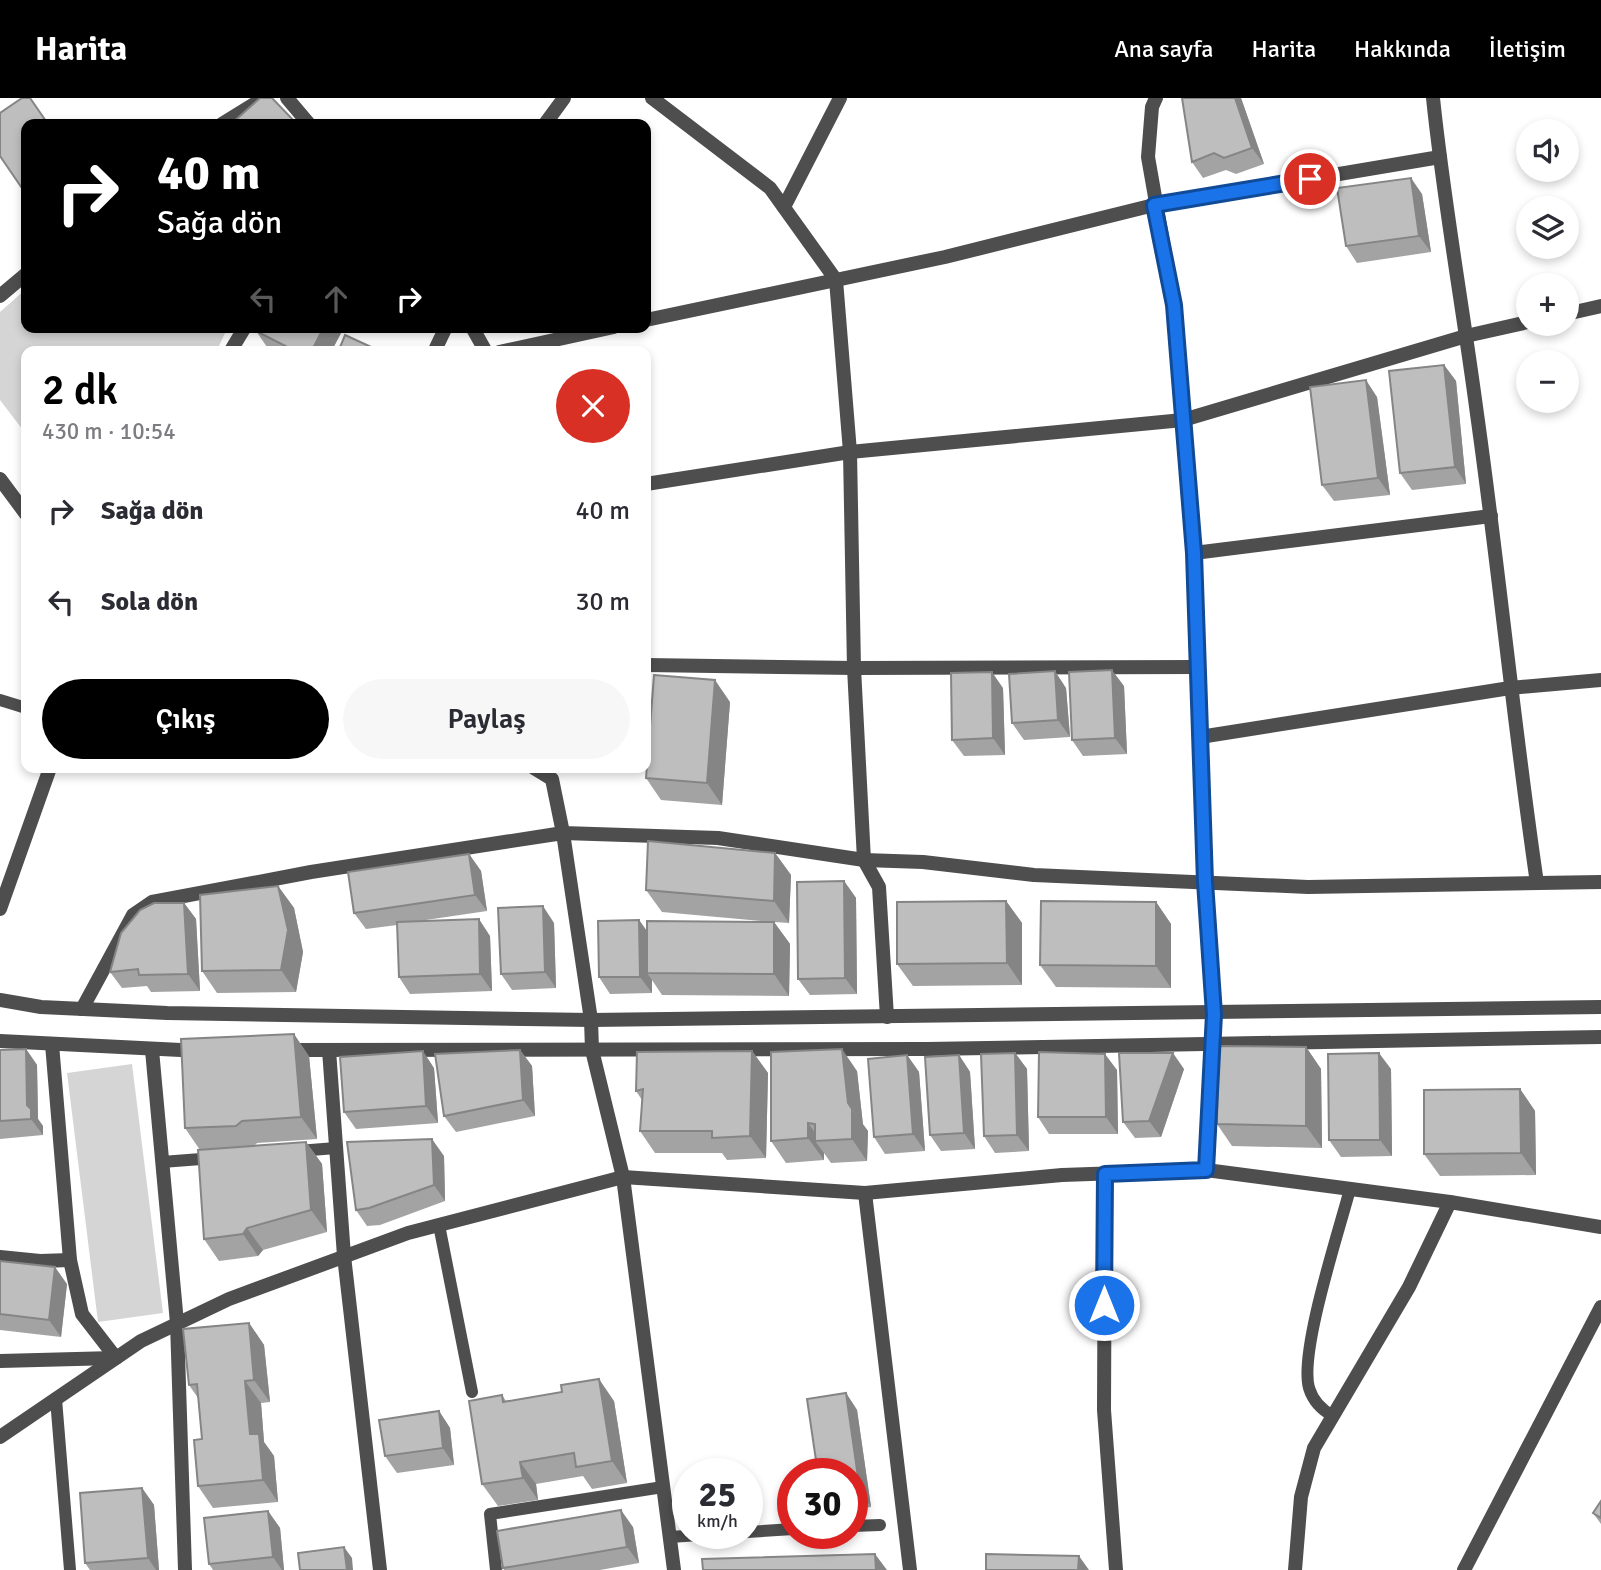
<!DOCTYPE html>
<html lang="tr">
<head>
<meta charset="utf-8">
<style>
	body { margin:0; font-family:Signika,sans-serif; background:#f7f7f7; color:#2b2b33; height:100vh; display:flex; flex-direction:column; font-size:26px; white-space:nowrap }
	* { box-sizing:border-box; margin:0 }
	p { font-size:23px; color:#7c7c81 }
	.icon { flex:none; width:38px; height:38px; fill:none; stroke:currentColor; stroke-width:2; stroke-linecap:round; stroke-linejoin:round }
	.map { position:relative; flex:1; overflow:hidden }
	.side { position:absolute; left:21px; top:248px; width:630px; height:427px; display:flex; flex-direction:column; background:#fff; border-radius:14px; box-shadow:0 4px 10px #0003 }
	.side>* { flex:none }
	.hud { position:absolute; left:21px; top:21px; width:630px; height:214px; border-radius:14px; box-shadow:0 4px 10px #0003; background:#000; color:#fff; overflow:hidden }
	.controls { position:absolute; left:1516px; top:21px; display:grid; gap:14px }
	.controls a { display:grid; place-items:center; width:63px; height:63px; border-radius:50%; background:#fff; box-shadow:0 4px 10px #0003; font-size:35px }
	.speed { position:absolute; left:672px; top:1360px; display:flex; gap:14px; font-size:35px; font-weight:700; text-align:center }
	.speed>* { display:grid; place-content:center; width:91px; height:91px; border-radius:50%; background:#fff; box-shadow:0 4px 10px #0003; line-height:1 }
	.speed small { font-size:18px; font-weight:400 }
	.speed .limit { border:10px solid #d22; background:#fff; color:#111 }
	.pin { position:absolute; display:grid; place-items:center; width:60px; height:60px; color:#fff; margin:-30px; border:4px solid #fff; border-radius:50%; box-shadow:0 2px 7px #0007 }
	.me { position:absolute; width:77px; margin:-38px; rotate:0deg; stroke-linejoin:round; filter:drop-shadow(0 0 5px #0008) }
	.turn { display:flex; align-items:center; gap:24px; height:147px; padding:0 21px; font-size:32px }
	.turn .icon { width:91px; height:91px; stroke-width:2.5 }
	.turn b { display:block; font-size:49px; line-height:60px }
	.lanes { display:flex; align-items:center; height:66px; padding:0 21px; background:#0003; justify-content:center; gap:35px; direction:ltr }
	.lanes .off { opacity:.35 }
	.round { display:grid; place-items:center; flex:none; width:74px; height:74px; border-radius:37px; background:#f7f7f7 }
	.headline { display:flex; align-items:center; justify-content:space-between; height:119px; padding:0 21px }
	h1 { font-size:42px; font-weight:600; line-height:52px; color:#000 }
	.cta { display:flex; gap:14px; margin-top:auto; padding:14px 21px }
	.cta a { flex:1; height:80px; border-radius:42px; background:#000; color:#fff; font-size:28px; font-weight:600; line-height:80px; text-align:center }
	.cta a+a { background:#f7f7f7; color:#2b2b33 }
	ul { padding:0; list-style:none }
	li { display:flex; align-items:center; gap:21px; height:91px; padding:0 21px }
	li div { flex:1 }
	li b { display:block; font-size:26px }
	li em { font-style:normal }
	header { display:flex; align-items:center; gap:42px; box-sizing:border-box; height:98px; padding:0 35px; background:#000; color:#fff }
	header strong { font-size:33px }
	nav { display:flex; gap:38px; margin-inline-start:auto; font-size:24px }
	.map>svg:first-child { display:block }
	.green { fill:#d5d5d5 }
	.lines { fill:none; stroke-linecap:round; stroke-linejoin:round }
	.service { stroke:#4e4e4e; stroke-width:12 }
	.minor { stroke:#4e4e4e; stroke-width:14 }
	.tertiary { stroke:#4e4e4e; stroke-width:14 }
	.wall { fill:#a3a3a3 }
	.shaded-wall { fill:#858585 }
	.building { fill:#bebebe; stroke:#858585; stroke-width:2 }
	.route-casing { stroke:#114b97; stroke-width:18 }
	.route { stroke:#1a73e8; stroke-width:12 }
</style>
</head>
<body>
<header>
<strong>Harita</strong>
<nav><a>Ana sayfa</a><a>Harita</a><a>Hakkında</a><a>İletişim</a></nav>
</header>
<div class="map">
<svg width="1601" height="1472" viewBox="0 0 1601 1472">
	<rect width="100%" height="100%" fill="#fff"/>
	<g class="green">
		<polygon points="26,191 26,229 228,229 216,254 26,254 26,336 0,302 0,214"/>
		<polygon points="132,966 163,1215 98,1224 67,975"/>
	</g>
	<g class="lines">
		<g class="service">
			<polyline points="0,602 26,610"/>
			<polyline points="298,1053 336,1050"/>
			<polyline points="162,1064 214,1060"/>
			<polyline points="439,1127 472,1294"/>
			<polyline points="56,1301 70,1472"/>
			<path d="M1333,1318C1322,1312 1313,1303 1309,1290C1299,1254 1339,1133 1350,1091"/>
			<polyline points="852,1428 880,1427"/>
			<polyline points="747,1434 793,1431"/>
			<polyline points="670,1439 729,1435"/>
			<polyline points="496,1472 490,1416 663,1389"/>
		</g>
		<g class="minor">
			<polyline points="287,0 309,26"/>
			<polyline points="652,0 770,90 836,182 850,354 854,570 864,762 879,789 887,919"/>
			<polyline points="1156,0 1152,9 1148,59 1174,207 1194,455 1204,784 1214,916 1206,1072"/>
			<path d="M1433,0C1444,106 1463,210 1477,316C1499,472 1514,629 1537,785"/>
			<polyline points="222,26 264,0"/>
			<polyline points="545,26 564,0"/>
			<polyline points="784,109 840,0"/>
			<polyline points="0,198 26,176"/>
			<polyline points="1566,216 1601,208"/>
			<polyline points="646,222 945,159 1154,107 1440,59"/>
			<polyline points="472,229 486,254"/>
			<polyline points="230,254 245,229"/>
			<polyline points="434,254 446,229"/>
			<polyline points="499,254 614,229"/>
			<polyline points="0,381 26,416"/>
			<polyline points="646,386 850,354 1183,322 1466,238 1528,224"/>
			<polyline points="1194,455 1491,418"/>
			<polyline points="646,567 854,570 1198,569"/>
			<polyline points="1200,639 1510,590 1601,582"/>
			<polyline points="534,670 552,681 563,735 718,740 864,762 923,764 1034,777 1308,789 1601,784"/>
			<polyline points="0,811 50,670"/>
			<polyline points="82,911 133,817 152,804 311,774 563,735 591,922 592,952 623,1079 674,1472"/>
			<polyline points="52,946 70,1162 82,1216 116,1260"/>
			<polyline points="152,952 177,1225 185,1472"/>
			<polyline points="329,952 344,1158 380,1472"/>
			<polyline points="1105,1076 1104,1312 1116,1472"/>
			<polyline points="865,1095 910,1472"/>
			<polyline points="0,1159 40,1163 70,1162"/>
			<polyline points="0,1263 114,1260"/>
			<polyline points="0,1339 141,1243 229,1201 408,1135 623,1079 865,1095 1062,1077 1206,1072 1450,1104 1601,1129"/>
			<polyline points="1295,1472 1301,1399 1314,1350 1409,1189 1450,1104"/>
			<polyline points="1464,1472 1601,1209"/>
		</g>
		<g class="tertiary">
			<polyline points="0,902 41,909 167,915 591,922 1601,909"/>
			<polyline points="0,943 201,953"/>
			<polyline points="288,952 927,951 1601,939"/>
		</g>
	</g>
	<g class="wall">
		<polygon points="1241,0 1264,66 1236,76 1226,72 1203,80 1192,64"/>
		<polygon points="1422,96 1431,154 1357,165 1346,148"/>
		<polygon points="258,229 337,229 341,235 331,254 276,254 267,249 256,233"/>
		<polygon points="1444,267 1456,283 1466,386 1412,392 1400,375"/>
		<polygon points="1377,299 1390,397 1334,403 1322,387"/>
		<polygon points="1124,588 1127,656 1083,658 1072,642"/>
		<polygon points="1003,590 1005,657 964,658 952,642"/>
		<polygon points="1066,590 1070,639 1024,642 1012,625"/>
		<polygon points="730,604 722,707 661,702 646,680"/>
		<polygon points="775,755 791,777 789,825 774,824 790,846 789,898 662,897 652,882 652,895 610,896 599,879 639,822 647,833 772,824 662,814 646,792"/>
		<polygon points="469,756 481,773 487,813 419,823 490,838 492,893 410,896 399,879 397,827 366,831 354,815"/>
		<polygon points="844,783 856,800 857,896 810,897 798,881"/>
		<polygon points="278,788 294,810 303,854 296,894 217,895 202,873"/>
		<polygon points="1006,803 1022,825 1022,887 913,888 897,866"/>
		<polygon points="1156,804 1171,826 1171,890 1056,889 1040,867"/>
		<polygon points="184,805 196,821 200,893 151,894 147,888 122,890 110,874"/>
		<polygon points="554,825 556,890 512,892 501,876"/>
		<polygon points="1306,949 1321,971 1322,1050 1232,1048 1217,1026"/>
		<polygon points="26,951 37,967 38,1021 43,1028 43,1037 0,1041 0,952"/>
		<polygon points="520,952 532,968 535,1018 456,1034 444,1018"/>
		<polygon points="752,953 768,975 766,1060 727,1062 722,1055 655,1055 640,1033 642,1002 636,993"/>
		<polygon points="1015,955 1027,971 1029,1053 995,1055 984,1038"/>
		<polygon points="907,957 919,974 925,1053 885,1056 874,1039"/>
		<polygon points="959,957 970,974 975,1051 941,1053 930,1037"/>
		<polygon points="309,958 317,1041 257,1045 254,1048 306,1044 322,1066 327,1134 263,1152 258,1158 219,1163 204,1141 200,1052 185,1030"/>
		<polygon points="434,970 438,1025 356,1031 344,1014"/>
		<polygon points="1184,971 1161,1039 1135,1040 1123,1024"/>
		<polygon points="1391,971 1392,1058 1341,1059 1329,1042"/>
		<polygon points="1117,972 1118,1036 1049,1036 1038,1019"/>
		<polygon points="857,973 863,1027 868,1033 867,1063 831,1065 824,1055 824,1062 786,1065 771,1043"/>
		<polygon points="1520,991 1535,1013 1536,1077 1440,1078 1424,1056"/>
		<polygon points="444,1058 445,1103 380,1127 367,1128 356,1112"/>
		<polygon points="0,1163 67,1186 61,1239 0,1232"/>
		<polygon points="249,1225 264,1247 270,1304 261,1305 264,1344 274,1358 278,1404 213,1410 198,1388 202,1341 198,1300 189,1287"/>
		<polygon points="846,1295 857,1312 871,1409 852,1412 852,1376"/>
		<polygon points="502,1297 506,1303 614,1303 627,1385 592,1391 583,1378 536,1386 538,1402 498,1408 482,1386"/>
		<polygon points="439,1313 450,1330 454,1367 397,1375 385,1358"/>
		<polygon points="142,1390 154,1407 159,1472 90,1472 85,1465"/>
		<polygon points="1601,1403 1601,1426 1593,1415"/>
		<polygon points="268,1413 280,1430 284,1472 213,1472 209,1466"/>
		<polygon points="633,1429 639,1465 600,1472 504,1472 503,1470"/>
	</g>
	<g class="shaded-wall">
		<polygon points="1235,0 1241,0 1264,66 1252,50"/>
		<polygon points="1411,80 1422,96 1431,154 1419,138"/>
		<polygon points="324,229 337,229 341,235 331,254 311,254"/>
		<polygon points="1444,267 1456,283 1466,386 1455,369"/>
		<polygon points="1366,282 1377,299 1390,397 1378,380"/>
		<polygon points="1112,572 1124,588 1127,656 1115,640"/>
		<polygon points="1055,573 1066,590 1070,639 1058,622"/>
		<polygon points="992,574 1003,590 1005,657 993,640"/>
		<polygon points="715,582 730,604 722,707 707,685"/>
		<polygon points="775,755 791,777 789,825 774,803"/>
		<polygon points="469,756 481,773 487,813 475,797"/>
		<polygon points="844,783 856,800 857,896 845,880"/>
		<polygon points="278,788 294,810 303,854 296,894 281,872"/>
		<polygon points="1006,803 1022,825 1022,887 1007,865"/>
		<polygon points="1156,804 1171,826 1171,890 1156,868"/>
		<polygon points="184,805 196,821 200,893 188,876"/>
		<polygon points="543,808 554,825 556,890 545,874"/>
		<polygon points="479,821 490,838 492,893 480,876"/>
		<polygon points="639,822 651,839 647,875 652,882 652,895 640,879"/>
		<polygon points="774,824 790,846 789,898 774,876"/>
		<polygon points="294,936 309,958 317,1041 301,1019"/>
		<polygon points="1306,949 1321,971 1322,1050 1306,1028"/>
		<polygon points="26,951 37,967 38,1021 43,1028 43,1037 31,1021 27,1007"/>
		<polygon points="842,951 857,973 863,1027 848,1005"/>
		<polygon points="520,952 532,968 535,1018 523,1002"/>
		<polygon points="423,953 434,970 438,1025 426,1008"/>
		<polygon points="752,953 768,975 766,1060 750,1038"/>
		<polygon points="1015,955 1027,971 1029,1053 1017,1037"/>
		<polygon points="1173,955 1184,971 1161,1039 1149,1023"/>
		<polygon points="1379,955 1391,971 1392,1058 1380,1042"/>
		<polygon points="1105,956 1117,972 1118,1036 1106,1019"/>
		<polygon points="907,957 919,974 925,1053 913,1036"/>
		<polygon points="959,957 970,974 975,1051 964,1035"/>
		<polygon points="1520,991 1535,1013 1536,1077 1521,1055"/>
		<polygon points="852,1011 868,1033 867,1063 852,1041"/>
		<polygon points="808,1025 821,1043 815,1043 824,1055 824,1062 808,1040"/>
		<polygon points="432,1041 444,1058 445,1103 434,1087"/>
		<polygon points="306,1044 322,1066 327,1134 311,1112"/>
		<polygon points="247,1130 263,1152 258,1158 243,1136"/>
		<polygon points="55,1169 67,1186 61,1239 49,1222"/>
		<polygon points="249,1225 264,1247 270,1304 254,1282"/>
		<polygon points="599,1281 614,1303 627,1385 612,1363"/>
		<polygon points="245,1283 261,1305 264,1344 274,1358 278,1404 263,1382 250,1336"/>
		<polygon points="846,1295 857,1312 871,1409 860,1393"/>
		<polygon points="439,1313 450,1330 454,1367 443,1350"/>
		<polygon points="520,1364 536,1386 538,1402 523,1380"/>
		<polygon points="142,1390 154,1407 159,1472 156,1472 148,1460"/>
		<polygon points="621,1412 633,1429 639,1465 627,1449"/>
		<polygon points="268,1413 280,1430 284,1472 282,1472 273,1459"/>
		<polygon points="344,1449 352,1460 353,1472 347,1472"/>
		<polygon points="875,1456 887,1472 876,1472"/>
		<polygon points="1079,1458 1089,1472 1078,1472"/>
	</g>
	<g class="building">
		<polygon points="22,0 30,0 48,26 26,26 26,96 0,58 0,15"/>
		<polygon points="260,0 272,0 297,26 231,26"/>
		<polygon points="1182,0 1235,0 1252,50 1224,60 1214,55 1192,64"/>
		<polygon points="1411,80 1419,138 1346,148 1337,90"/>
		<polygon points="258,229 324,229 311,254 297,254 256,233"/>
		<polygon points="345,237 382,254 338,254"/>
		<polygon points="1444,267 1455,369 1400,375 1389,273"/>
		<polygon points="1366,282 1378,380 1322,387 1310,289"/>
		<polygon points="1112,572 1115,640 1072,642 1069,574"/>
		<polygon points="1055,573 1058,622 1012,625 1009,576"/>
		<polygon points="992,574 993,640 952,642 951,575"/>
		<polygon points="654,577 715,582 707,685 646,680"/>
		<polygon points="648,743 775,755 774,803 646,792"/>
		<polygon points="469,756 475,797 354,815 348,774"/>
		<polygon points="844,783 845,880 798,881 797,784"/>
		<polygon points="278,788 288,832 281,872 202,873 200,797"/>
		<polygon points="1006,803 1007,865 897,866 897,804"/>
		<polygon points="1041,803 1156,804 1156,868 1040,867"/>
		<polygon points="154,805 184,805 188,876 139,877 138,871 110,874 121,835 140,812"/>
		<polygon points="543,808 545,874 501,876 498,810"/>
		<polygon points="479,821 480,876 399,879 397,824"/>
		<polygon points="639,822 640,879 599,879 598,823"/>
		<polygon points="647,823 774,824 774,876 647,875"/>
		<polygon points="294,936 301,1019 242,1023 236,1028 185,1030 181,941"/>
		<polygon points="1218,948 1306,949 1306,1028 1217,1026"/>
		<polygon points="26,951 27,1007 31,1011 31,1021 0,1023 0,952"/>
		<polygon points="842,951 848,1005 852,1011 852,1041 815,1043 815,1026 808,1025 808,1040 771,1043 771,954"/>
		<polygon points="520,952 523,1002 444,1018 435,956"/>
		<polygon points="423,953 426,1008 344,1014 340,959"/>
		<polygon points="752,953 750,1038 712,1040 712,1033 640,1033 643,991 636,993 637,954"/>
		<polygon points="1039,954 1105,956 1106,1019 1038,1019"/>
		<polygon points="1015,955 1017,1037 984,1038 981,956"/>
		<polygon points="1119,955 1173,955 1149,1023 1123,1024"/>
		<polygon points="1379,955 1380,1042 1329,1042 1328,956"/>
		<polygon points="907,957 913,1036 874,1039 868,961"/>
		<polygon points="959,957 964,1035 930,1037 925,959"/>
		<polygon points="1520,991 1521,1055 1424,1056 1424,992"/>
		<polygon points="432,1041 434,1087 369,1110 356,1112 347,1044"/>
		<polygon points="306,1044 311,1112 247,1130 243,1136 204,1141 198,1052"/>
		<polygon points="0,1163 55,1169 49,1222 0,1216"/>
		<polygon points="249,1225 254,1282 245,1283 250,1336 259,1336 263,1382 198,1388 194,1342 202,1341 197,1286 189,1287 183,1231"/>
		<polygon points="599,1281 612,1363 576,1369 574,1355 520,1364 523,1380 482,1386 469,1303 502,1297 503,1304 562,1294 561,1287"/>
		<polygon points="846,1295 860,1393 852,1394 852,1376 818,1376 807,1301"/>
		<polygon points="439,1313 443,1350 385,1358 379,1322"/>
		<polygon points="142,1390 148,1460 85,1465 80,1395"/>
		<polygon points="1601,1403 1601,1420 1593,1415"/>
		<polygon points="621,1412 627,1449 503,1470 497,1433"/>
		<polygon points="268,1413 273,1459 209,1466 204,1420"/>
		<polygon points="344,1449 347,1472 300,1472 298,1455"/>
		<polygon points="875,1456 876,1472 703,1472 702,1461"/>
		<polygon points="986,1456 1079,1458 1078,1472 986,1472"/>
	</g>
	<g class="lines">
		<g class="route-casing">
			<polyline id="route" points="1104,1207 1105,1076 1206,1072 1214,916 1205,784 1194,455 1174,207 1154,107 1310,81"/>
		</g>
		<use href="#route" class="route"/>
	</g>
</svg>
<div class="controls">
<a><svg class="icon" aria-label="sound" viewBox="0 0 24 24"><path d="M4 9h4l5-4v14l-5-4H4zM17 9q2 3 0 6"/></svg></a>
<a><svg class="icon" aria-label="layers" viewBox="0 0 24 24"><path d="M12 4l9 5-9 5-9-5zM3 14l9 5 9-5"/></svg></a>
<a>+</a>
<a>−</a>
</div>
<div class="speed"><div>25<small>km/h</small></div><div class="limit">30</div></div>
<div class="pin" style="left:1310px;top:81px;background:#d93025"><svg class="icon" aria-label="arrive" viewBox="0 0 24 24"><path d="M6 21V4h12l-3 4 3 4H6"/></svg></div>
<svg class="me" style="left:1104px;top:1207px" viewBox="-20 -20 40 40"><circle r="17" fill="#1a73e8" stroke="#fff" stroke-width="3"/><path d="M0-11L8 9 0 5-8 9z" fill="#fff"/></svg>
<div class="hud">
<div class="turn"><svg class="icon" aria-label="right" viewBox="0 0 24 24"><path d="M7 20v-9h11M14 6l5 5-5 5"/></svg><div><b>40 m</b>Sağa dön</div></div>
<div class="lanes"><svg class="icon off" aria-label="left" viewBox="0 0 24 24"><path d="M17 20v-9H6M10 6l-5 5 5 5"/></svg><svg class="icon off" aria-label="ahead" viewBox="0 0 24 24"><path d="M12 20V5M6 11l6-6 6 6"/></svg><svg class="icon" aria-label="right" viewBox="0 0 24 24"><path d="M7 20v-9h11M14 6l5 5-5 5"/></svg></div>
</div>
<section class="side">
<div class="headline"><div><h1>2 dk</h1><p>430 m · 10:54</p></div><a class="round" style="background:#d93025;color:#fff"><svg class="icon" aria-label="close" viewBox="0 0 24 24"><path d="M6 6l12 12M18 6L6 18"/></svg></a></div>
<ul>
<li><svg class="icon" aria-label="right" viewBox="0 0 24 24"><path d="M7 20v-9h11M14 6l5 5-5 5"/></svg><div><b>Sağa dön</b></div><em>40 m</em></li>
<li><svg class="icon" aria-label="left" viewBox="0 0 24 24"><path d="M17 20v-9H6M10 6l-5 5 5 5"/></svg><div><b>Sola dön</b></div><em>30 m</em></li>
</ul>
<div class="cta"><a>Çıkış</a><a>Paylaş</a></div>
</section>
</div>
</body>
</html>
